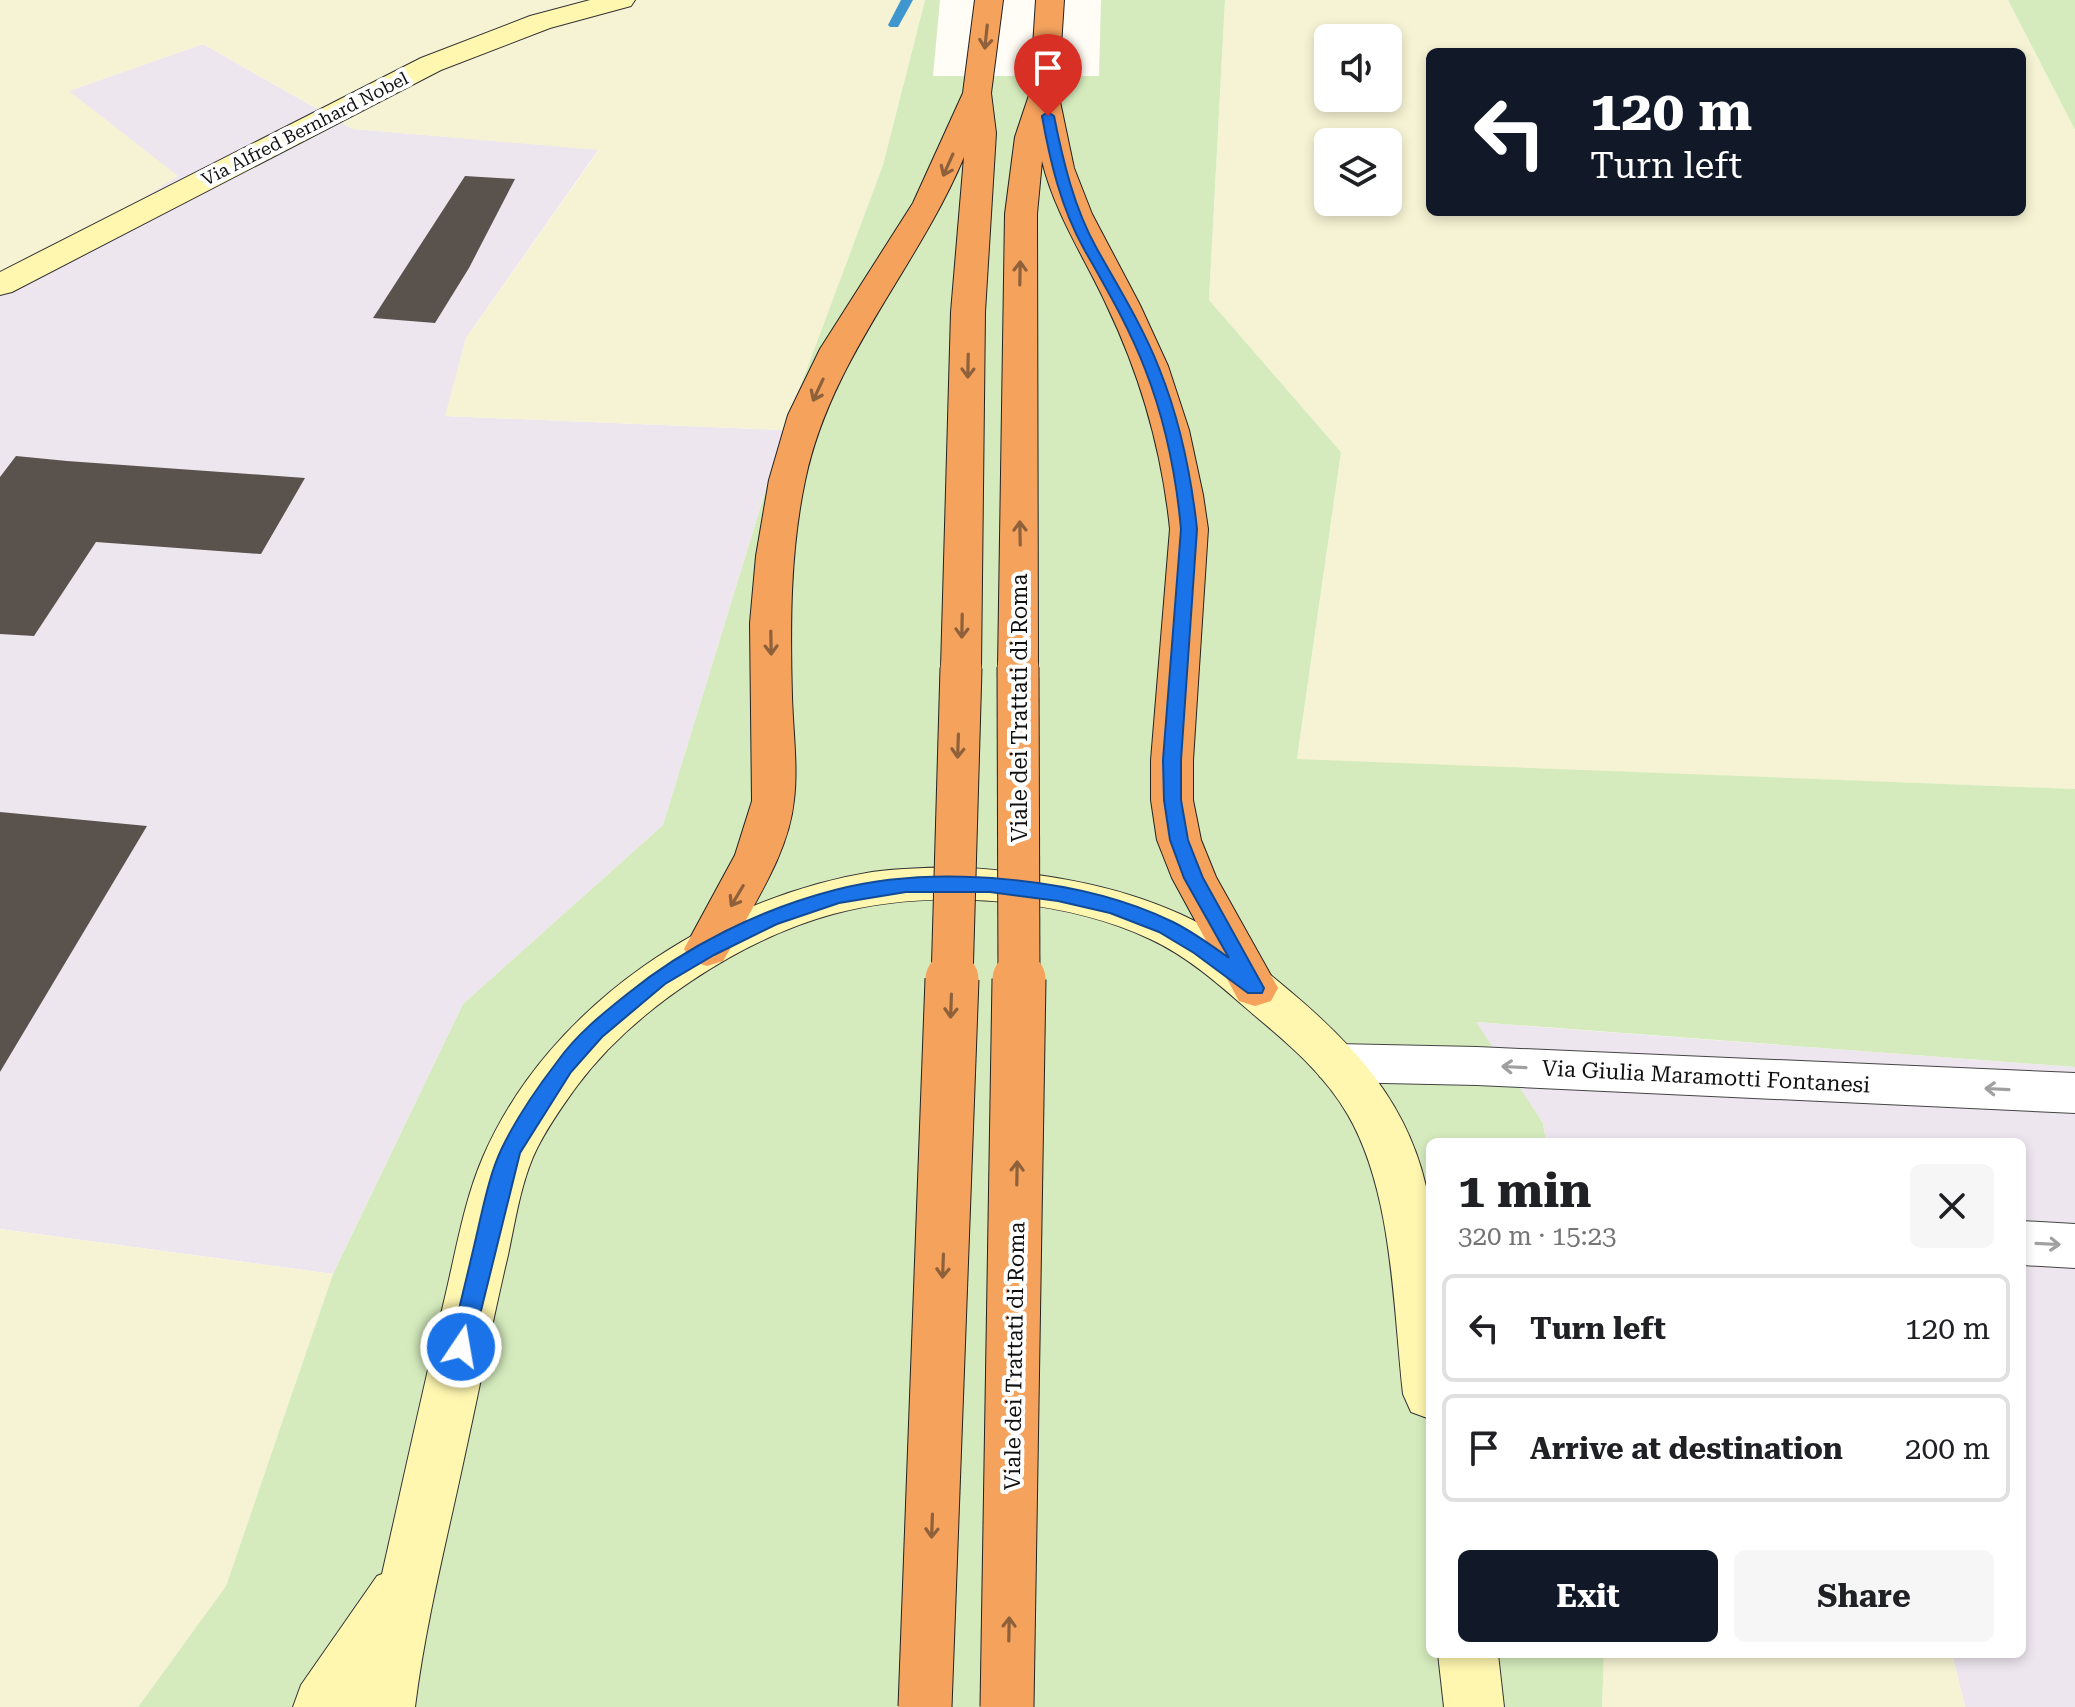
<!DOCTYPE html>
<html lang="en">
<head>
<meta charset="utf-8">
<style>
	body { margin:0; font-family:"Roboto Serif",serif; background:#f6f6f6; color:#202124; height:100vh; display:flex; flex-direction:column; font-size:30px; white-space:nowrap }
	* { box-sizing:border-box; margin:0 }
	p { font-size:26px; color:#757577 }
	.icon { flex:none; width:44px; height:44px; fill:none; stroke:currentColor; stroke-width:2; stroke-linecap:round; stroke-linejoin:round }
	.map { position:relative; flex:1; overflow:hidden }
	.side { position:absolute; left:1426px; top:1138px; width:600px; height:520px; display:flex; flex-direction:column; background:#fff; border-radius:12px; box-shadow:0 4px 12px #0003 }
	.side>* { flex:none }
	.guide { position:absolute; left:1426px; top:48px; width:600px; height:168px; border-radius:12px; box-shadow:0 4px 12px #0003; background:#111827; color:#fff; overflow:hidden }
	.fabs { position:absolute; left:1314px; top:24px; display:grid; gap:16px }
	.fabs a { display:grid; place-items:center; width:88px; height:88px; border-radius:12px; background:#fff; box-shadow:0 4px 12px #0003; font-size:40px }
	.pin { position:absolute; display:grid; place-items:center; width:68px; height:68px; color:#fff; margin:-82px -34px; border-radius:50% 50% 50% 0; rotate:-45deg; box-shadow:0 0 8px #0007 }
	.pin .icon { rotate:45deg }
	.me { position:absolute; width:88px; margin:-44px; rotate:12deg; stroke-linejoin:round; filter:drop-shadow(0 0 6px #0008) }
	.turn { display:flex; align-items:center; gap:28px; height:168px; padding:0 32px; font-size:36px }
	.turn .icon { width:104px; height:104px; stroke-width:2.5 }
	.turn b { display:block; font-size:56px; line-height:68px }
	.round { display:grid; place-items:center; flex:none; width:84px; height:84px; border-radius:12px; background:#f6f6f6 }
	.headline { display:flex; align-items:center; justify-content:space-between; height:136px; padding:0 32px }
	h1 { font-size:48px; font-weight:700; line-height:60px }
	.primary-button { display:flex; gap:16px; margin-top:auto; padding:16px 32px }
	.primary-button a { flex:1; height:92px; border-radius:12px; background:#111827; color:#fff; font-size:32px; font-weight:700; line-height:92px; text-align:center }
	.primary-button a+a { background:#f6f6f6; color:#202124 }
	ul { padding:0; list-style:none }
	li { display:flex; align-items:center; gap:24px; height:108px; margin:0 16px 12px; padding:0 16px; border:4px solid #e0e0e0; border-radius:12px }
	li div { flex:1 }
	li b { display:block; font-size:30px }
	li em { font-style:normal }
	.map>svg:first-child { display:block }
	.industrial { fill:#eee6ef }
	.farmland { fill:#f6f3d4; fill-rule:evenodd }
	.green { fill:#d5ebbd }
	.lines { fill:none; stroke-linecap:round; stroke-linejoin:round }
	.stream { fill:#3f96cf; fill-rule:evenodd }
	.building { fill:#5a524d }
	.street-casing { stroke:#444; stroke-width:2 }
	.secondary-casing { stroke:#333; stroke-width:2 }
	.highway-casing { stroke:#222; stroke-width:2 }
	.street { fill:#fff; fill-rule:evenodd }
	.secondary { fill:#fff6b0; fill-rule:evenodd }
	.highway { fill:#f5a25d; fill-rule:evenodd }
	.highway-bridge-far1-casing { stroke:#222; stroke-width:43; stroke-linecap:butt }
	.highway-bridge-casing { stroke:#222; stroke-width:55; stroke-linecap:butt }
	.highway-bridge-far1 { stroke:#f5a25d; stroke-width:41 }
	.highway-bridge { stroke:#f5a25d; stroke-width:53 }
	.oneway { stroke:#8e613b }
	.oneway2 { stroke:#a0a0a0 }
	.route { fill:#1a73e8; stroke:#114b97; stroke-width:2 }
	.labels { text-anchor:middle; stroke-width:8; stroke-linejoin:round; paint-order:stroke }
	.far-street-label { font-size:18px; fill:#111; stroke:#fff }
	.street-label { font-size:22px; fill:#111; stroke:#fff }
</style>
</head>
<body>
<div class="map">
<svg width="2075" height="1707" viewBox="0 0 2075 1707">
	<rect width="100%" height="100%" fill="#fffdf5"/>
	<g class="industrial">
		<polygon points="203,44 353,129 599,149 466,338 446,416 784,430 663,825 463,1004 333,1274 0,1229 0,288 68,91"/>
		<polygon points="1475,1022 2075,1067 2075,1707 1965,1707 1952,1654 2022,1654 2022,1142 1546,1142 1543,1123"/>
	</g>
	<g class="farmland">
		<polygon points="0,0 925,0 883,165 784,430 445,416 466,338 599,150 353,129 203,44 69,91 178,176 0,288"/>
		<path d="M1225,0H2008L2075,130V789L1297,760L1341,452L1209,300ZM1328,38H1388V98H1328ZM1430,52H2022V212H1430ZM1328,142H1388V202H1328Z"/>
		<polygon points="0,1229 333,1274 226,1586 138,1707 0,1707"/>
		<polygon points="1604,1654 1952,1654 1965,1707 1602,1707"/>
	</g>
	<g class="green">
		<polygon points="925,0 940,0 933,76 1099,76 1101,0 1225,0 1209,300 1341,452 1297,759 2075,789 2075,1067 1476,1022 1543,1123 1546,1142 1430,1142 1430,1654 1604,1654 1602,1707 138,1707 226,1586 333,1274 463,1004 663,825 784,430 883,165"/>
		<polygon points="2008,0 2075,0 2075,130"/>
	</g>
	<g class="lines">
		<polygon class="stream" points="901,0 913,0 898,27 890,27 888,25"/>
	</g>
	<g class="building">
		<polygon points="465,176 515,179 469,268 435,323 373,318"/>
		<polygon points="16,456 67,461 305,478 261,554 96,542 34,636 0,634 0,477"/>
		<polygon points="0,812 147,826 0,1072"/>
	</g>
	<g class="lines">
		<g class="street-casing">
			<g id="street">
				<polygon points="1337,1044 1477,1047 2075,1073 2075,1113 1477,1085 1337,1082 1320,1077 1313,1063 1320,1049"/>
				<polygon points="2022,1221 2075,1224 2075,1268 2022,1265"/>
			</g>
		</g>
		<g class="secondary-casing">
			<g id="secondary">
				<polygon points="590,0 635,0 631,6 550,28 441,70 12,292 0,295 0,272 421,58 530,16"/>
				<path d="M956,867C1032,872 1110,882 1180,914C1217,930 1248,956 1279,982C1352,1042 1412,1104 1429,1201C1433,1222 1430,1246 1430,1268C1430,1318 1430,1368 1430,1419L1411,1412L1403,1394C1393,1306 1393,1193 1348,1115C1325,1075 1289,1044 1254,1015C1222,987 1189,957 1150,939C1061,897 928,888 833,914C741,939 633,1010 577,1086C561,1108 544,1132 533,1157C520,1188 515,1222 508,1255C493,1318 481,1381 467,1445C449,1531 426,1619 415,1707H293L301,1685L377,1576L382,1574C403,1481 423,1389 445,1297C456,1251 464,1201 483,1157C548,1006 712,898 872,872C900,868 928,868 956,867Z"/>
				<polygon points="1438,1654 1498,1654 1504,1707 1444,1707"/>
			</g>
		</g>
		<g class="highway-casing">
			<g id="highway">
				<path d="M975,0H1003L991,93L996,133L985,312L981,668L975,678L961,682L947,678L941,668L951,312L964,157C917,269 830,359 805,481C790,552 790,625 792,697C793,731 798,767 794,800C789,853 754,903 730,949L723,961L707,966L691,961L684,949L735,855L752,801L750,623L756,556L769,480L788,415L820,349L913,203L963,93Z"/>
				<path d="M1036,0H1064L1058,92L1074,168L1092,214L1140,305L1168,366L1189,430L1203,495L1208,529L1193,760V800L1201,840L1216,877L1278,988L1271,1001L1255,1006L1239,1001L1172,878L1157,840L1151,800V760L1170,529C1162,451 1141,377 1107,306C1085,258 1055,214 1042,161L1037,214L1038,667L1032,677L1018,681L1004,677L998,667L1005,214L1015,137L1030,92Z"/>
			</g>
		</g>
		<use href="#street" class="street"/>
		<use href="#secondary" class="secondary"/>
		<use href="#highway" class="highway"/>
		<g class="highway-bridge-far1-casing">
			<g id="highway-bridge-far1">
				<polyline points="1018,667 1019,981"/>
				<polyline points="952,981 961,668"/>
			</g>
		</g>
		<g class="highway-bridge-casing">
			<g id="highway-bridge">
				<polyline points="925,1707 952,979"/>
				<polyline points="1007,1707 1019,979"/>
			</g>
		</g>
		<use href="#highway-bridge-far1" class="highway-bridge-far1"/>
		<use href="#highway-bridge" class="highway-bridge"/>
	</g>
	<defs><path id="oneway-shaft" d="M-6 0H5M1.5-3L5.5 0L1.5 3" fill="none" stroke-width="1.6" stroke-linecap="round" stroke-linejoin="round" transform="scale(2)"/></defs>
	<g class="oneway">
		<use href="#oneway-shaft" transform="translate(986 37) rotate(96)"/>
		<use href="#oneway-shaft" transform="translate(948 165) rotate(114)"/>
		<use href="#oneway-shaft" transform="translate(1020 273) rotate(-89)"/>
		<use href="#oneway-shaft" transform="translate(968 366) rotate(91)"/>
		<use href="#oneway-shaft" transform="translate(818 390) rotate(115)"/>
		<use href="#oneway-shaft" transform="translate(1020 533) rotate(-91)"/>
		<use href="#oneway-shaft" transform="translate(962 626) rotate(91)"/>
		<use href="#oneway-shaft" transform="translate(771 643) rotate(89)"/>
		<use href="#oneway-shaft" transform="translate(958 746) rotate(92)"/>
		<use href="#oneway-shaft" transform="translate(737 896) rotate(121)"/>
		<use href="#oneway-shaft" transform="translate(951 1006) rotate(92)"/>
		<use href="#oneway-shaft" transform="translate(1017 1173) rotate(-89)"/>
		<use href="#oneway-shaft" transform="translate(943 1266) rotate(92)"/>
		<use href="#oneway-shaft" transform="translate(932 1526) rotate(92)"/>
		<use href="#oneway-shaft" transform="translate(1009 1629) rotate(-89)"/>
	</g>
	<g class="oneway2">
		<use href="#oneway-shaft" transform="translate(1514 1067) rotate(-177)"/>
		<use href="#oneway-shaft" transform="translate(1997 1089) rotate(-177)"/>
		<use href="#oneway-shaft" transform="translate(2048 1244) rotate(3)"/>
	</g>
	<path class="route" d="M1048,112L1054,116C1063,161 1074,208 1097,249C1119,288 1143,327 1159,368C1180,420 1191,474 1197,529L1181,760V800L1188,840L1203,878L1264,988L1262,993H1248L1194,953L1159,932L1110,913L1058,901L990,892H906L839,903L777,924L714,955L665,984L602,1037L571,1072L520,1153L472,1347L469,1354L461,1357L453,1354L450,1347C459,1308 469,1269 478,1229C484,1203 490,1173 502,1148C516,1119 537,1088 557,1062C576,1035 601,1015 626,995C686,946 761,909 835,890C935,864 1081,877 1173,922C1193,932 1211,945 1229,958L1184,878L1170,840L1164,800L1163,760L1181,529C1176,474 1165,420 1145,369C1129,327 1106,288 1084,249C1061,208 1050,161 1042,116Z"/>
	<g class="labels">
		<g class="far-street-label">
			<text transform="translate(305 129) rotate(-27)" y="6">Via Alfred Bernhard Nobel</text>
		</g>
		<g class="street-label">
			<text transform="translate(1019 708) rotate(-90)" y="8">Viale dei Trattati di Roma</text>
			<text transform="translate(1706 1076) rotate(3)" y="8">Via Giulia Maramotti Fontanesi</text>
			<text transform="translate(1014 1356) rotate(-89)" y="8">Viale dei Trattati di Roma</text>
		</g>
	</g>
</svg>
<div class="fabs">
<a><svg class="icon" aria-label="sound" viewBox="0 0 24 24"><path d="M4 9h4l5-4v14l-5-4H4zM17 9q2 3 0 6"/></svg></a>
<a><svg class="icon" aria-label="layers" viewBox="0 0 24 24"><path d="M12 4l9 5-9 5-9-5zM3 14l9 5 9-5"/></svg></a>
</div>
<div class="pin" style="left:1048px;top:116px;background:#d93025"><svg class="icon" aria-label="arrive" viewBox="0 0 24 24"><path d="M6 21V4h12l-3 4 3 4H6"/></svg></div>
<svg class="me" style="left:461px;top:1347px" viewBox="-20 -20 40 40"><circle r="17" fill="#1a73e8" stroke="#fff" stroke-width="3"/><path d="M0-11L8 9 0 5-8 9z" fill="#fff"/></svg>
<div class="guide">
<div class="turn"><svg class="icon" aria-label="left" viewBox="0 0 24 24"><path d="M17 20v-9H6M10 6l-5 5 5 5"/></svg><div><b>120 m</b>Turn left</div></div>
</div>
<section class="side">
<div class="headline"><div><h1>1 min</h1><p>320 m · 15:23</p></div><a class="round"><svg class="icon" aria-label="close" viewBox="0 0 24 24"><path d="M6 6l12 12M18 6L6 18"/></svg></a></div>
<ul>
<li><svg class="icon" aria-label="left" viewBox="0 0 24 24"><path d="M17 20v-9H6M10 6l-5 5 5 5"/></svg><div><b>Turn left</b></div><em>120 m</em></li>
<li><svg class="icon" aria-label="arrive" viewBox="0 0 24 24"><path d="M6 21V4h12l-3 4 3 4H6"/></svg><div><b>Arrive at destination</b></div><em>200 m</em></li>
</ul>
<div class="primary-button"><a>Exit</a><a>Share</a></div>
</section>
</div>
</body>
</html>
